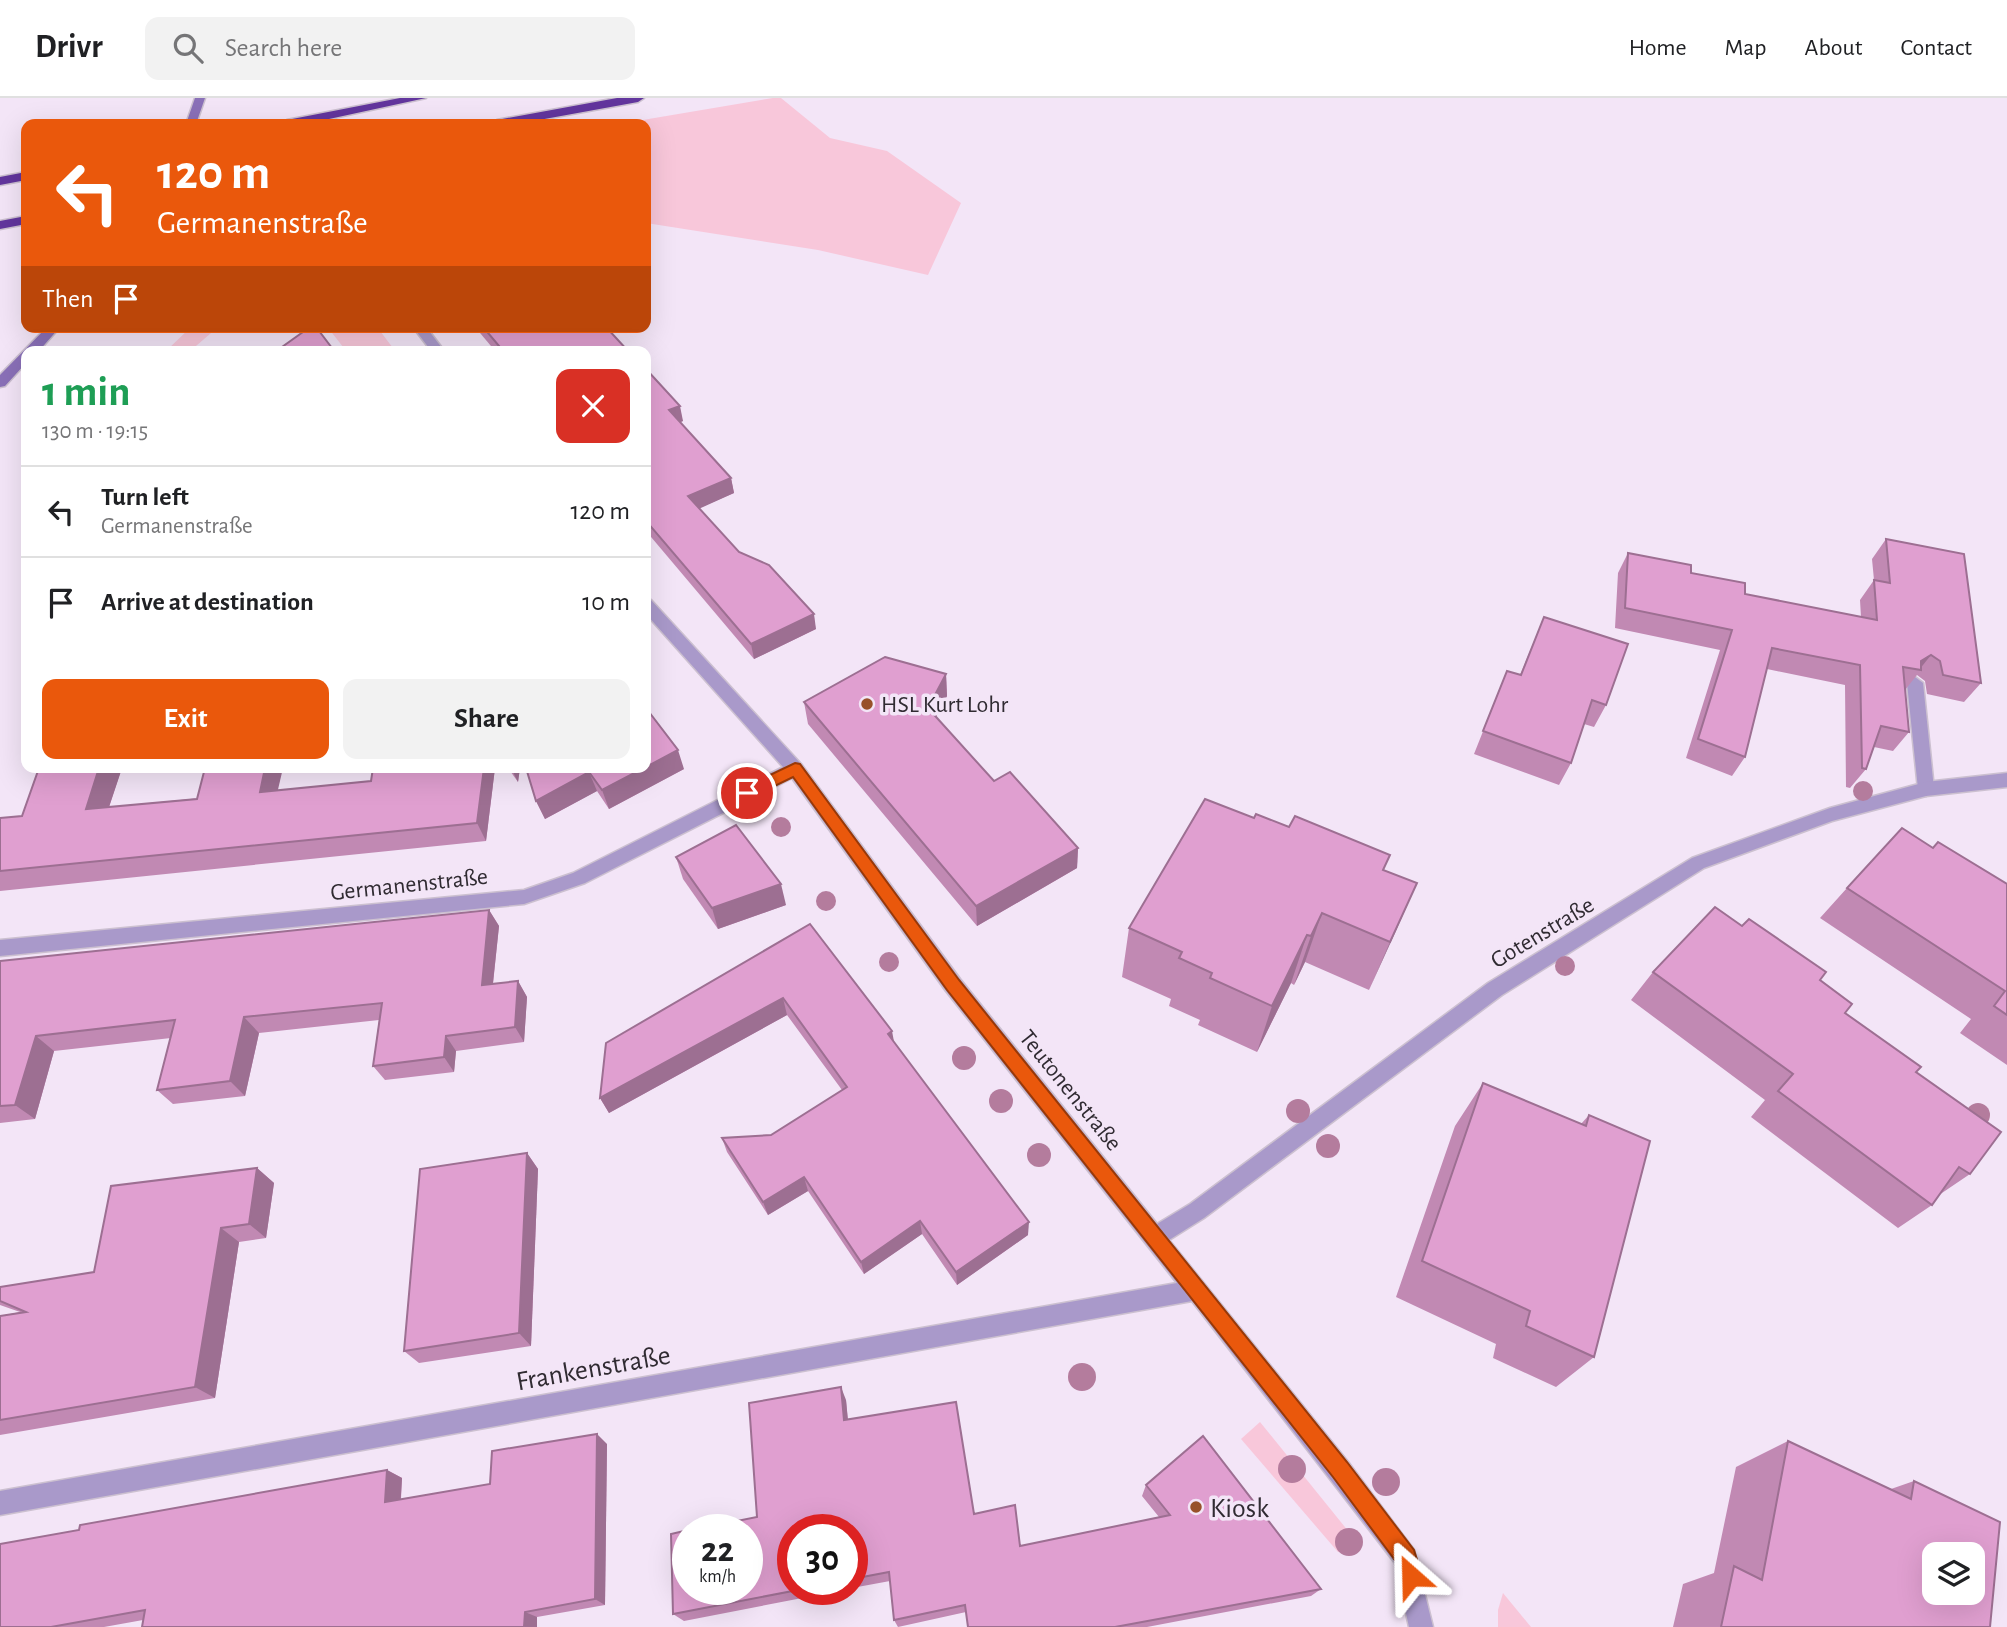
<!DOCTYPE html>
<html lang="en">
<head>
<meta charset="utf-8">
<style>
	body { margin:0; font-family:"Alegreya Sans",sans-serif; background:#f2f2f2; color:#202124; height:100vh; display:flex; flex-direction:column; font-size:26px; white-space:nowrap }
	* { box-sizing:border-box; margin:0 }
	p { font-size:23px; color:#757577 }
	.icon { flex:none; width:38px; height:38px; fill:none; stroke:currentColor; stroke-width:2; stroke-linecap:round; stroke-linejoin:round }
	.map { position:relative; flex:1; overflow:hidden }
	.sheet { position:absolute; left:21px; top:248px; width:630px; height:427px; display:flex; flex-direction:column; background:#fff; border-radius:14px; box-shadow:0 7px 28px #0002 }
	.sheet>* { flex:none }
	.hud { position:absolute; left:21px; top:21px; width:630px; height:214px; border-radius:14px; box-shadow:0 7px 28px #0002; background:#ea580c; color:#fff; overflow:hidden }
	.tools { position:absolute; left:1922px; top:1444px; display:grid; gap:14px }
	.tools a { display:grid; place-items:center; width:63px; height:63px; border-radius:14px; background:#fff; box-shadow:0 7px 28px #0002; font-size:35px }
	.speed { position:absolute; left:672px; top:1416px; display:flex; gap:14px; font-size:35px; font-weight:700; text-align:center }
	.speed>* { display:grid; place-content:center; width:91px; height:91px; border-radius:50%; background:#fff; box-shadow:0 7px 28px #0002; line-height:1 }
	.speed small { font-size:18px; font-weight:400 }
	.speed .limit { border:10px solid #d22; background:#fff; color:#111 }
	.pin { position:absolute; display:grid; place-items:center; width:60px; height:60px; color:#fff; margin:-30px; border:4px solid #fff; border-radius:50%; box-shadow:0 2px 7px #0007 }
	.me { position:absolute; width:77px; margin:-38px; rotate:335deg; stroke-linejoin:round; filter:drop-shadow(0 0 5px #0008) }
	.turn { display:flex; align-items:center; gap:24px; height:147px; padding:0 21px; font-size:32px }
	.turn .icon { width:91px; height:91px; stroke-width:2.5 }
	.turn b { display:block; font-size:49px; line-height:60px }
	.then { display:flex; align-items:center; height:66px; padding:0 21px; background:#0003; gap:14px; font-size:26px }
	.round { display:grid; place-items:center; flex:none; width:74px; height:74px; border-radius:14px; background:#f2f2f2 }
	.head { display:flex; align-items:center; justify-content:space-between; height:119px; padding:0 21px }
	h1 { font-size:42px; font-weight:700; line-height:52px; color:#1e9e55 }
	.primary-button { display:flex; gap:14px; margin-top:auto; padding:14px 21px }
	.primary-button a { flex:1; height:80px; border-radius:14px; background:#ea580c; color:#fff; font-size:28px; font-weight:700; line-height:80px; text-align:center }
	.primary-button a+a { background:#f2f2f2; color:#202124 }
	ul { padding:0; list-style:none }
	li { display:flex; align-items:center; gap:21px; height:91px; padding:0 21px; border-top:2px solid #e0e0e0 }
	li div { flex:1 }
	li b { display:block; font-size:26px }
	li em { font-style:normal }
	header { display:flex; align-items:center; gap:42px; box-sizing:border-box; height:98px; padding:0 35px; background:#fff; border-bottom:2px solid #e0e0e0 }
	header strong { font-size:33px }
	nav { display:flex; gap:38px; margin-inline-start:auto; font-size:24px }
	.search { width:490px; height:63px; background:#f2f2f2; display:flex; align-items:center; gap:18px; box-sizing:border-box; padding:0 24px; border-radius:14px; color:#757577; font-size:26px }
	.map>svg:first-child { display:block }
	.green { fill:#f8c7da }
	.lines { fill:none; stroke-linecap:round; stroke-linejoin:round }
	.lane-casing { stroke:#ccc0d0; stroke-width:3 }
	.street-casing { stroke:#ccc0d0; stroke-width:3 }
	.secondary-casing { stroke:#ccc0d0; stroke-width:3 }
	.highway-casing { stroke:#ccc0d0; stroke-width:3 }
	.lane { fill:#a999ca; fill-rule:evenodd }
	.street { fill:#a999ca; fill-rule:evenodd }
	.secondary { fill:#8a70b8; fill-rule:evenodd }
	.highway { fill:#62359d; fill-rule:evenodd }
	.tree { fill:#b47c9d }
	.wall { fill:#c189b3 }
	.shaded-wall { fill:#9d6f92 }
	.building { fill:#e09fd0; stroke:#9d6f92; stroke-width:2; fill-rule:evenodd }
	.route { fill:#ea580c; stroke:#983908; stroke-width:2 }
	.poi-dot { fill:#98512a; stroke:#f3e5f7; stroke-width:2.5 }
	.labels { text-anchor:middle; stroke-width:7; stroke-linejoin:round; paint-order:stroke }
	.poi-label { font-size:24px; fill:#302b32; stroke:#f3e5f7; text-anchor:start }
	.street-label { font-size:24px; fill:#302b32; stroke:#f3e5f7 }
	.near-street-label { font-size:28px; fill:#302b32; stroke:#f3e5f7 }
	.near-poi-label { font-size:28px; fill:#302b32; stroke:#f3e5f7; text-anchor:start }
</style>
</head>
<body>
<header>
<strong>Drivr</strong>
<div class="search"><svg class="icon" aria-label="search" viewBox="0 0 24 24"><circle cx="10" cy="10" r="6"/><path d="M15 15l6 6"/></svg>Search here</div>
<nav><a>Home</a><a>Map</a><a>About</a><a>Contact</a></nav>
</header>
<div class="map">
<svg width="2007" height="1529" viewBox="0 0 2007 1529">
	<rect width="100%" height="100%" fill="#f3e5f7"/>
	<g class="green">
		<polygon points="773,0 781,0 830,40 887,53 961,105 928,177 818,152 646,125 646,26 619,26"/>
		<polygon points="191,229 218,229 189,254 165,254"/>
		<polygon points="324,229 377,229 396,254 347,254 329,231"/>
		<polygon points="1260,1324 1353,1439 1357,1449 1338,1454 1241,1341"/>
		<polygon points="1503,1495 1531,1529 1498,1529 1498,1512"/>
	</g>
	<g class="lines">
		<g class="lane-casing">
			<polygon id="lane" points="1915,579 1923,585 1934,691 1926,698 1918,691 1907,585"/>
		</g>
		<g class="street-casing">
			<g id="street">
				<polygon points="413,229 426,229 445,254 432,254"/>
				<polygon points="646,501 651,502 801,666 960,881 1157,1126 1190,1106 1488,885 1692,760 1830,710 1926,684 2007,675 2007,689 1926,698 1832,723 1704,770 1502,897 1204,1120 1169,1142 1348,1364 1414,1452 1433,1529 1409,1529 1395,1465 1192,1203 0,1417 0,1393 1177,1185 946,893 792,680 585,785 524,806 0,858 0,842 524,792 573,775 783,669 646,516"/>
			</g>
		</g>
		<g class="secondary-casing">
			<g id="secondary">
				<polygon points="195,0 205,0 196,26 186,26"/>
				<polygon points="47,229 60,229 38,254 26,254 26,265 5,288 0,289 0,277"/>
			</g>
		</g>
		<g class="highway-casing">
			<g id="highway">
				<polygon points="400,0 426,0 306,26 280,26 287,22"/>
				<polygon points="617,0 644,0 638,4 517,26 490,26 497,22"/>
				<polygon points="26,74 26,82 0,87 0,79"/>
				<polygon points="26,118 26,126 0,131 0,123"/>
			</g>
		</g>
		<use href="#lane" class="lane"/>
		<use href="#street" class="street"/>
		<use href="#secondary" class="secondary"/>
		<use href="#highway" class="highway"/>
	</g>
	<g class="tree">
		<circle cx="1863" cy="693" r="10"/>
		<circle cx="781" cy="729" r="10"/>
		<circle cx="826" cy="803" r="10"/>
		<circle cx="889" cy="864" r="10"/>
		<circle cx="1565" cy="868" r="10"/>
		<circle cx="964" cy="960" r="12"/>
		<circle cx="1001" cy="1003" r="12"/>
		<circle cx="1298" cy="1013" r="12"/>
		<circle cx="1978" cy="1017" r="12"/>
		<circle cx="1328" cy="1048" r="12"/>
		<circle cx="1039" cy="1057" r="12"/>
		<circle cx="1082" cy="1279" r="14"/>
		<circle cx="1292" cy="1371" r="14"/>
		<circle cx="1386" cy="1384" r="14"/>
		<circle cx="1349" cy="1444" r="14"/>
	</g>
	<g class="wall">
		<polygon points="475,229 606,229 629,254 496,254"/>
		<polygon points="646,271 683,323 680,324 731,380 734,395 699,410 739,454 816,531 754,561 646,433"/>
		<polygon points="1886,441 1981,585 1964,604 1927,596 1925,583 1917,577 1905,592 1909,634 1893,653 1874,649 1866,671 1850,690 1846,689 1845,587 1767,571 1745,659 1732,678 1686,660 1720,552 1615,530 1618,475 1628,455 1691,475 1745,496 1861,519 1860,502 1874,482 1872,461"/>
		<polygon points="1544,519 1606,607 1594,629 1584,626 1571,665 1559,687 1474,656 1507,573 1520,577"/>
		<polygon points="946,576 947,598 936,619 994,683 1078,750 1077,770 977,828 808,626 804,604"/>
		<polygon points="39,670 122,670 109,709 371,683 373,670 495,670 486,743 0,793 0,720 22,718"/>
		<polygon points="508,670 520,670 518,684"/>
		<polygon points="526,670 684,671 609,711 597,693 545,721 536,703"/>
		<polygon points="1938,744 2007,786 2007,967 1960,935 1971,921 1820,820 1847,790 1932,750"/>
		<polygon points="676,759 786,807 718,831 683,781"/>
		<polygon points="1384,772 1417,785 1369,892 1305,864 1294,887 1291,885 1257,954 1198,927 1200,922 1169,908 1171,901 1122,879 1129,830"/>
		<polygon points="489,812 499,828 493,886 518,883 527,899 524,944 456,953 454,974 385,982 373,968 379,922 259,935 245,998 173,1006 157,992 171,940 54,953 35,1021 0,1025 0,863"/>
		<polygon points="810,826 1028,1137 957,1187 922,1136 864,1176 808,1093 768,1117 727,1054 722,1040 771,1037 842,992 787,917 609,1015 600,1000"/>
		<polygon points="1653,874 1820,882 1845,915 1916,974 1970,1076 1939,1097 1932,1107 1898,1130 1751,1019 1765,1002 1631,902"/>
		<polygon points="1483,985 1581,1026 1589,1017 1594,1259 1556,1289 1493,1260 1496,1246 1396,1199 1455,1028"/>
		<polygon points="527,1055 538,1071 531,1248 419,1265 404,1253"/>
		<polygon points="257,1070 274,1085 266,1140 239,1144 215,1300 0,1337 0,1218 20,1214 0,1207 0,1203 94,1174"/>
		<polygon points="846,1302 848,1322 974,1416 1020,1448 1159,1419 1142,1398 1146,1387 1321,1491 1311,1498 1147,1529 968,1529 966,1514 898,1529 894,1522 890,1483 852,1490 852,1432 793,1491 849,1491 684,1523 673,1516 757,1419"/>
		<polygon points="1788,1343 1891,1391 1914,1383 1990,1529 1673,1529 1683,1486 1714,1475 1736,1369"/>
		<polygon points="607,1346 605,1507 537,1519 143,1522 104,1529 0,1529 79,1432 387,1372 402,1380 401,1401 490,1386"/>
	</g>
	<g class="shaded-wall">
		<polygon points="680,308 683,323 672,328 669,312"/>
		<polygon points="731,380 734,395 692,414 688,398"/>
		<polygon points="814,516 816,531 754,561 751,546"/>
		<polygon points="1931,557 1919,572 1921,563"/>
		<polygon points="946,576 947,598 929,632 928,610"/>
		<polygon points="678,652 684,671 609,711 602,692 644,670 646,670 646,669"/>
		<polygon points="99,670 122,670 102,730 86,711"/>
		<polygon points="265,670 283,670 273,713 260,694"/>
		<polygon points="484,670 495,670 486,743 477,725"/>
		<polygon points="511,670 520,670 518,684"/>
		<polygon points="589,674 597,693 545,721 536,703"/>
		<polygon points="1078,750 1077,770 977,828 976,808"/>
		<polygon points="1417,785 1395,835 1369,892 1390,844"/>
		<polygon points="781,786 786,807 718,831 712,810"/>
		<polygon points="489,812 499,828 491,903 482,887"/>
		<polygon points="1322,815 1305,864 1294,887 1311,838"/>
		<polygon points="1307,837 1291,885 1257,954 1272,908"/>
		<polygon points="518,883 527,899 524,944 515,929"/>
		<polygon points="783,900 787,917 609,1015 600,1000"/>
		<polygon points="244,919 259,935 245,998 230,983"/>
		<polygon points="892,933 895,949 888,936"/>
		<polygon points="36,938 54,953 35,1021 15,1007"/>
		<polygon points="446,938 456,953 454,974 444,959"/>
		<polygon points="527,1055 538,1071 531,1248 519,1235"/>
		<polygon points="257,1070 274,1085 266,1140 249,1126"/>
		<polygon points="804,1079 808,1093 768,1117 763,1104"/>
		<polygon points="920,1123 922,1136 864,1176 861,1164"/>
		<polygon points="1029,1124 1028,1137 957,1187 956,1174"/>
		<polygon points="221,1130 239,1144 215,1300 195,1289"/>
		<polygon points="841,1289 846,1302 849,1335 844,1322"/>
		<polygon points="597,1336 607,1346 605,1507 595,1501"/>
		<polygon points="387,1372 402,1380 400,1412 385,1404"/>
		<polygon points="525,1514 537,1519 537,1529 524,1529"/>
	</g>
	<g class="building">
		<polygon points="310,229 316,229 335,254 275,254"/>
		<polygon points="483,229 606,229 629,254 504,254"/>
		<polygon points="646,271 680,308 669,312 731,380 688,398 739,454 769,467 814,516 751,546 646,423"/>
		<polygon points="1886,441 1964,456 1981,585 1943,577 1940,563 1931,557 1921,563 1921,572 1903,569 1909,634 1881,628 1866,671 1862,670 1860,567 1772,550 1745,659 1698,641 1732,532 1625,510 1628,455 1691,467 1691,475 1745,485 1745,496 1877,522 1874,482 1890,485"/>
		<polygon points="1544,519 1628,546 1606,607 1592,602 1571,665 1483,633 1507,573 1521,577"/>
		<polygon points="885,559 946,576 928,610 994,683 1010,674 1078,750 976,808 804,604"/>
		<polygon points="646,610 678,652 646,669"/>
		<polygon points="39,670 99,670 86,711 197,701 205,670 265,670 260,694 371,683 373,670 484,670 477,725 0,773 0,720 22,718"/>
		<polygon points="526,670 644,670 602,692 589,674 536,703"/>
		<polygon points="1205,701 1254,720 1256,716 1289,729 1295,718 1390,757 1383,772 1417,785 1390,844 1322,815 1311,838 1307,837 1272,908 1210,880 1212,875 1179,860 1182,854 1129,830"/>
		<polygon points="736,727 781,786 712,810 676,759"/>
		<polygon points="1902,730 1933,750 1938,744 2007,786 2007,917 1994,908 2005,893 1847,790"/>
		<polygon points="1715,809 1742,828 1749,821 1826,874 1820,882 1852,906 1845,915 1921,969 1916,974 2001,1034 1970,1076 1959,1069 1932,1107 1778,993 1793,976 1653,874"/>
		<polygon points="489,812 482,887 518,883 515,929 446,938 444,959 373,968 382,905 244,919 230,983 157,992 175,922 36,938 15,1007 0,1008 0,863"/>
		<polygon points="810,826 892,933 888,936 1029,1124 956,1174 920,1123 861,1164 804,1079 763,1104 722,1040 771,1037 847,989 783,900 600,1000 606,945"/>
		<polygon points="1483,985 1586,1028 1589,1017 1650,1043 1594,1259 1526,1228 1530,1213 1422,1163"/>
		<polygon points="527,1055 519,1235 404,1253 420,1071"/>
		<polygon points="257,1070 249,1126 221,1130 195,1289 0,1322 0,1218 26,1214 0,1203 0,1189 94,1174 111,1088"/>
		<polygon points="841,1289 844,1322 956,1304 974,1416 1015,1407 1020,1448 1170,1417 1146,1387 1203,1338 1321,1491 1115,1529 968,1529 965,1507 894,1522 889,1474 852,1481 852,1432 793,1432 793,1491 803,1491 673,1516 671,1436 688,1432 688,1491 747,1491 747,1432 692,1432 757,1419 749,1305"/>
		<polygon points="597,1336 595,1501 525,1514 524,1529 142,1529 145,1512 51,1529 0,1529 0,1446 79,1432 80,1427 387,1372 385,1404 490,1386 492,1353"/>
		<path d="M1788,1343L1911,1401L1914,1383L2000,1424L1990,1529H1721L1734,1468L1762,1482ZM1934,1456H1972V1494H1934Z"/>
	</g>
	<polygon class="route" points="795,665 800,666 959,882 1347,1364 1414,1452 1422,1478 1419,1486 1411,1489 1403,1486 1397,1465 1333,1379 947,892 793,679 752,699 741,699 741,691"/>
	<g class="poi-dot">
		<circle cx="867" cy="606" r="7"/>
		<circle cx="1196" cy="1409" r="7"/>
	</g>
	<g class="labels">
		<g class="poi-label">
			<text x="881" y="614">HSL Kurt Lohr</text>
		</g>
		<g class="street-label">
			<text transform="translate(409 786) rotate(-6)" y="8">Germanenstraße</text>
			<text transform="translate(1542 834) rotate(-31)" y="8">Gotenstraße</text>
			<text transform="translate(1071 992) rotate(51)" y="8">Teutonenstraße</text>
		</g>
		<g class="near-street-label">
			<text transform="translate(593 1269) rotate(-10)" y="10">Frankenstraße</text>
		</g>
		<g class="near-poi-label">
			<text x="1210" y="1419">Kiosk</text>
		</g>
	</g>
</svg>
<div class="tools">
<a><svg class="icon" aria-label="layers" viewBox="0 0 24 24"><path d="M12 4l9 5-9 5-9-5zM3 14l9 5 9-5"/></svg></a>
</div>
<div class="speed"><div>22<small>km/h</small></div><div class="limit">30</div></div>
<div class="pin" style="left:747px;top:695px;background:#d93025"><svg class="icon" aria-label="arrive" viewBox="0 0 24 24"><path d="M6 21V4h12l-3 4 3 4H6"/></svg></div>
<svg class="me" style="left:1411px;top:1478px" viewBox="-20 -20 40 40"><path d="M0-17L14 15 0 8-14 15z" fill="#ea580c" stroke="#fff" stroke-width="4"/></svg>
<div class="hud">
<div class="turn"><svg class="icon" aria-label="left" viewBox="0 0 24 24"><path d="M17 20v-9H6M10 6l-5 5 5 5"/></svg><div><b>120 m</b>Germanenstraße</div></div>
<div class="then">Then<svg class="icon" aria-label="arrive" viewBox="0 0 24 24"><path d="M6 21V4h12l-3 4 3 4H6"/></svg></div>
</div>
<section class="sheet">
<div class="head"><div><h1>1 min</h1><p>130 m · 19:15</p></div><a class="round" style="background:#d93025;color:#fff"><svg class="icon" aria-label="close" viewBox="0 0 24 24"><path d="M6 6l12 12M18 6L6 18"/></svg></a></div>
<ul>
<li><svg class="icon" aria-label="left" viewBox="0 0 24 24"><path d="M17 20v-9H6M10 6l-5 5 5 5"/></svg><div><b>Turn left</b><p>Germanenstraße</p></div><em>120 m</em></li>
<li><svg class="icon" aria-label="arrive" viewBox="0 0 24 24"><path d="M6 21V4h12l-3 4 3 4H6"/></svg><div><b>Arrive at destination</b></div><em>10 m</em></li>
</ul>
<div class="primary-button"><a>Exit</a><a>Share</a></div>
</section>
</div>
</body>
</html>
